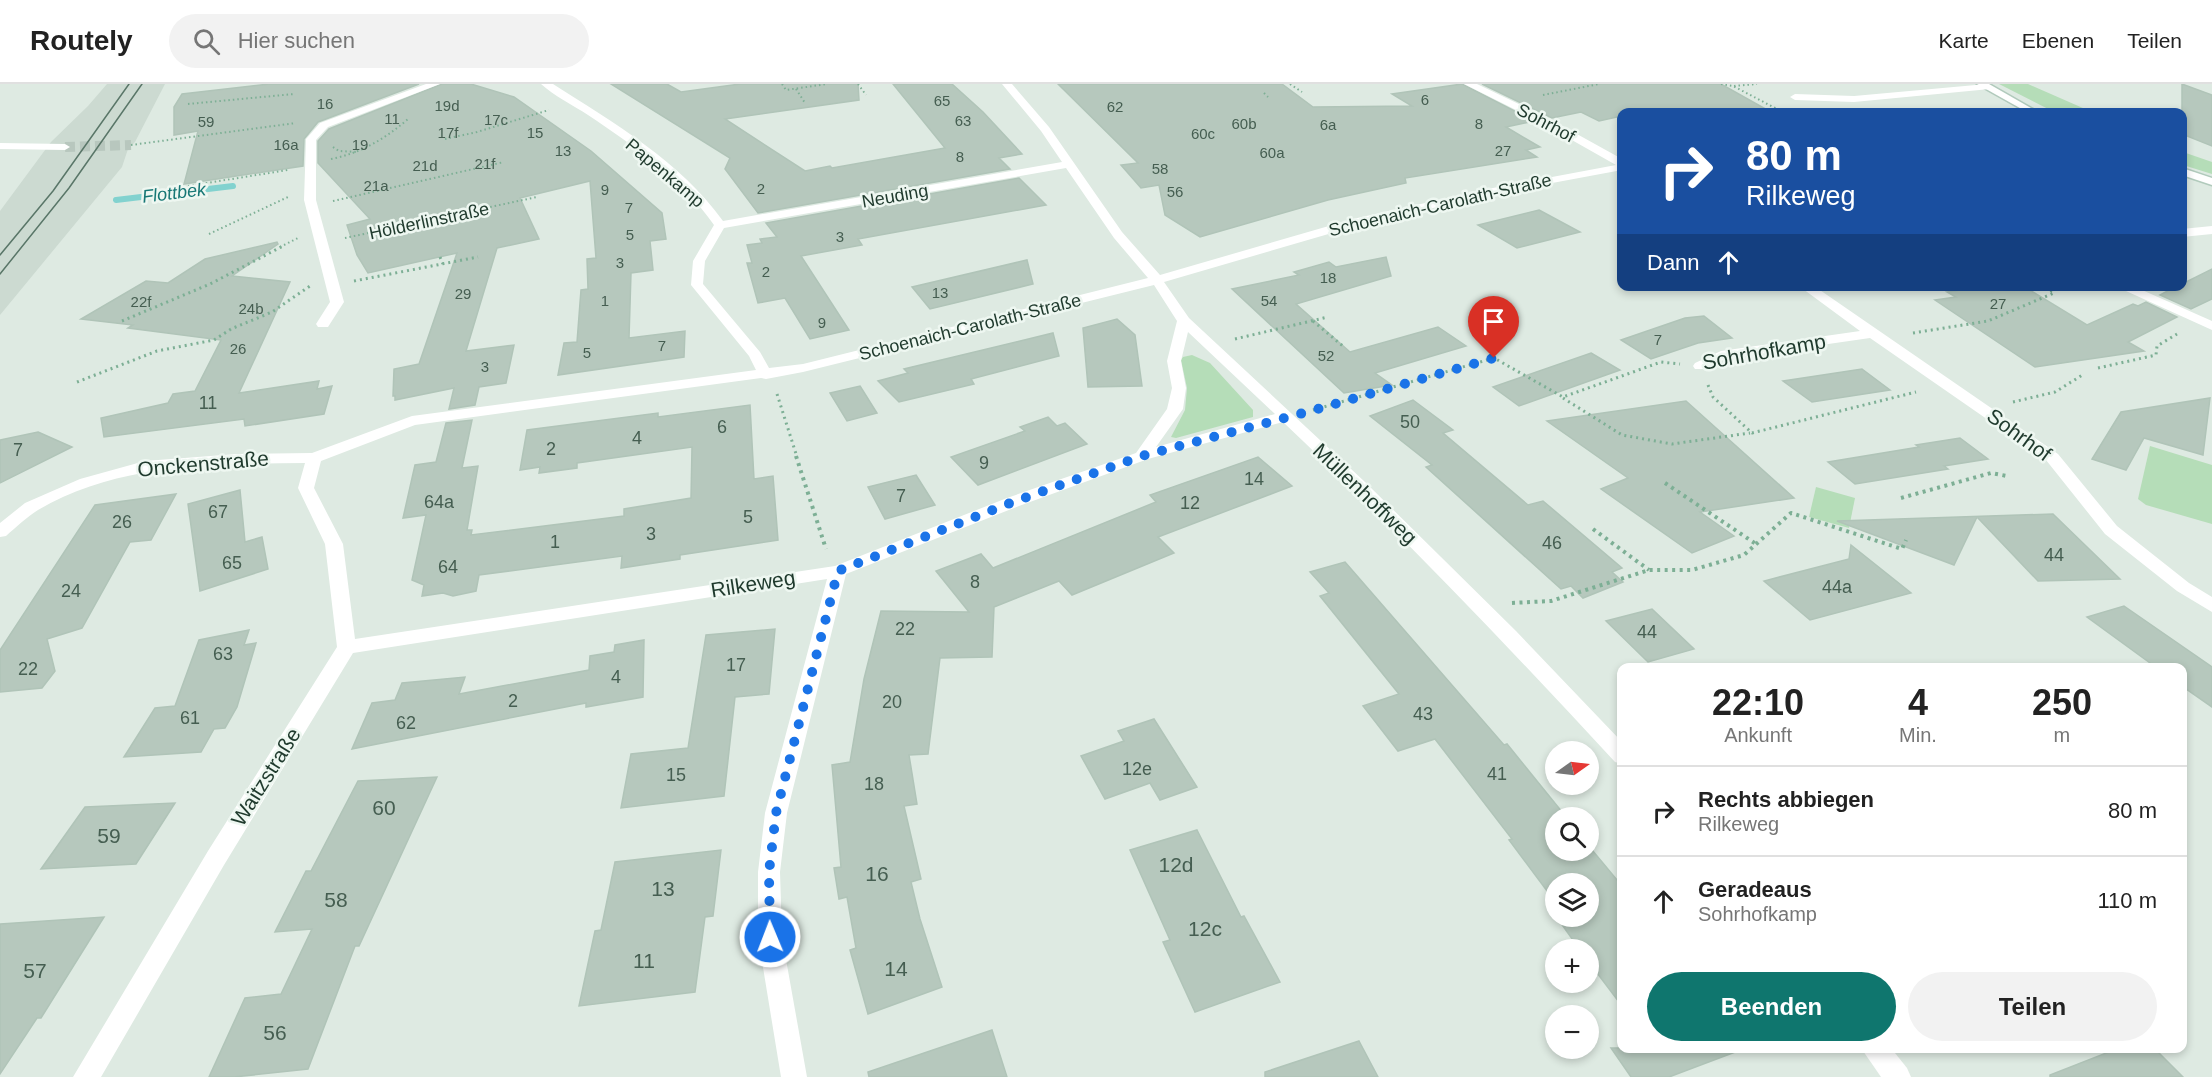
<!DOCTYPE html>
<html lang="de">
<head>
<meta charset="utf-8">
<style>
	body { margin:0; font-family:Helvetica,sans-serif; background:#f2f2f2; color:#222; height:100vh; display:flex; flex-direction:column; font-size:22px; white-space:nowrap }
	* { box-sizing:border-box; margin:0 }
	p { font-size:20px; color:#767676 }
	.icon { flex:none; width:33px; height:33px; fill:none; stroke:currentColor; stroke-width:2; stroke-linecap:round; stroke-linejoin:round }
	.map { position:relative; flex:1; overflow:hidden }
	.details { position:absolute; left:1617px; top:579px; width:570px; height:390px; display:flex; flex-direction:column; background:#fff; border-radius:12px; box-shadow:0 3px 9px #0003 }
	.details>* { flex:none }
	.banner { position:absolute; left:1617px; top:24px; width:570px; height:183px; border-radius:12px; box-shadow:0 3px 9px #0003; background:#1a4fa0; color:#fff; overflow:hidden }
	.needle { width:39px; rotate:76deg }
	.fabs { position:absolute; left:1545px; top:657px; display:grid; gap:12px }
	.fabs a { display:grid; place-items:center; width:54px; height:54px; border-radius:50%; background:#fff; box-shadow:0 3px 9px #0003; font-size:30px }
	.pin { position:absolute; display:grid; place-items:center; width:51px; height:51px; color:#fff; margin:-62px -26px; border-radius:50% 50% 50% 0; rotate:-45deg; box-shadow:0 0 6px #0007 }
	.pin .icon { rotate:45deg }
	.me { position:absolute; width:66px; margin:-33px; rotate:359deg; stroke-linejoin:round; filter:drop-shadow(0 0 4px #0008) }
	.turn { display:flex; align-items:center; gap:21px; height:126px; padding:0 30px; font-size:27px }
	.turn .icon { width:78px; height:78px; stroke-width:2.5 }
	.turn b { display:block; font-size:42px; line-height:51px }
	.then { display:flex; align-items:center; height:57px; padding:0 30px; background:#0003; gap:12px; font-size:22px }
	.eta { display:flex; justify-content:space-evenly; align-items:center; height:102px; text-align:center }
	.eta b { font-size:36px; font-weight:700; line-height:42px }
	.cta { display:flex; gap:12px; margin-top:auto; padding:12px 30px }
	.cta a { flex:1; height:69px; border-radius:36px; background:#0f766e; color:#fff; font-size:24px; font-weight:700; line-height:69px; text-align:center }
	.cta a+a { background:#f2f2f2; color:#222 }
	ul { padding:0; list-style:none }
	li { display:flex; align-items:center; gap:18px; height:90px; padding:0 30px; border-top:2px solid #e0e0e0 }
	li div { flex:1 }
	li b { display:block; font-size:22px }
	li em { font-style:normal }
	header { display:flex; align-items:center; gap:36px; box-sizing:border-box; height:84px; padding:0 30px; background:#fff; border-bottom:2px solid #e0e0e0 }
	header strong { font-size:28px }
	nav { display:flex; gap:33px; margin-inline-start:auto; font-size:21px }
	.search { width:420px; height:54px; background:#f2f2f2; display:flex; align-items:center; gap:15px; box-sizing:border-box; padding:0 21px; border-radius:33px; color:#767676; font-size:22px }
	.map>svg:first-child { display:block }
	.built { fill:#ccdad1 }
	.green { fill:#b5ddb8 }
	.lines { fill:none; stroke-linecap:round; stroke-linejoin:round }
	.stream { stroke:#82d2cf; stroke-width:6 }
	.building { fill:#b6c8bd; stroke:#b0c4b8; stroke-width:1.5 }
	.street-tunnel { stroke:#b8c7be; stroke-width:10; stroke-dasharray:10 5; stroke-linecap:butt }
	.secondary-casing { stroke:#b1cabc; stroke-width:3 }
	.path-far2 { stroke:#7daf95; stroke-width:2; stroke-dasharray:1.5 3; stroke-linecap:butt }
	.path-far1 { stroke:#7daf95; stroke-width:3; stroke-dasharray:2 4; stroke-linecap:butt }
	.path { stroke:#7daf95; stroke-width:4; stroke-dasharray:3 4.5; stroke-linecap:butt }
	.street { fill:#fff; fill-rule:evenodd }
	.secondary { fill:#fff; fill-rule:evenodd }
	.tram { stroke:#597668; stroke-width:1.5 }
	.route { stroke:#1a73e8; stroke-width:10; stroke-dasharray:0 18 }
	.labels { text-anchor:middle; stroke-width:5; stroke-linejoin:round; paint-order:stroke }
	.far-number-label { font-size:15px; fill:#455e51 }
	.far-street-label { font-size:18px; fill:#1f3a2d; stroke:#eef7f1 }
	.far-water-label { font-size:18px; font-style:italic; fill:#177775; stroke:#eef7f1 }
	.number-label { font-size:18px; fill:#455e51 }
	.street-label { font-size:21px; fill:#1f3a2d; stroke:#eef7f1 }
	.near-number-label { font-size:21px; fill:#455e51 }
</style>
</head>
<body>
<header>
<strong>Routely</strong>
<div class="search"><svg class="icon" aria-label="search" viewBox="0 0 24 24"><circle cx="10" cy="10" r="6"/><path d="M15 15l6 6"/></svg>Hier suchen</div>
<nav><a>Karte</a><a>Ebenen</a><a>Teilen</a></nav>
</header>
<div class="map">
<svg width="2212" height="993" viewBox="0 0 2212 993">
	<rect width="100%" height="100%" fill="#deeae2"/>
	<polygon class="built" points="107,0 165,0 135,58 128,65 122,83 0,231 0,127 51,58 88,22"/>
	<g class="green">
		<polygon points="1999,0 2028,0 2092,28 2054,28"/>
		<polygon points="2183,68 2212,78 2212,90 2183,81"/>
		<polygon points="1192,271 1210,279 1253,326 1253,333 1176,354 1171,353 1185,326 1187,304 1181,276 1183,273"/>
		<polygon points="2150,362 2212,381 2212,440 2146,421 2138,415"/>
		<polygon points="1816,403 1855,414 1849,444 1809,433"/>
	</g>
	<g class="lines">
		<polyline class="stream" points="116,116 233,102"/>
	</g>
	<g class="building">
		<polygon points="269,0 419,0 318,38 304,55 303,82 184,100 198,47 174,51 174,23 182,10"/>
		<polygon points="442,0 471,0 514,13 591,67 662,129 666,155 650,157 653,186 631,189 629,254 685,247 684,273 558,291 564,259 577,258 581,206 588,205 587,175 596,174 590,97 520,114 539,155 497,164 466,267 514,261 506,299 479,303 475,321 449,325 454,304 395,316 395,312 393,312 394,285 419,280 457,169 368,189 357,171 347,141 370,135 318,79 318,57 329,45"/>
		<polygon points="611,0 667,0 681,8 740,0 858,0 859,16 725,35 805,87 830,82 832,84 945,64 893,0 952,0 983,28 1022,70 999,74 1010,85 758,129 725,85 730,74"/>
		<polygon points="1058,0 1282,0 1313,23 1412,22 1392,10 1462,0 1534,37 1506,43 1540,63 1526,66 1537,73 1405,94 1406,99 1328,116 1200,153 1165,131 1159,101 1141,104 1121,81 1138,79"/>
		<polygon points="1482,0 1721,0 1771,28 1622,28 1622,32 1599,37 1581,28 1552,34"/>
		<polygon points="2182,0 2212,11 2212,62 2182,50"/>
		<polygon points="1019,94 1046,121 858,155 862,161 801,172 849,246 810,255 785,214 758,219 747,179 752,179 747,161 762,159 760,155 777,153 766,139"/>
		<polygon points="1539,126 1580,148 1517,164 1478,141"/>
		<polygon points="277,158 278,160 232,192 290,198 239,309 319,297 317,305 332,302 324,330 245,342 244,335 104,353 101,334 168,319 173,310 195,307 221,256 128,244 133,241 81,235 146,197 168,199 205,175"/>
		<polygon points="1386,173 1391,192 1296,220 1350,268 1438,243 1466,262 1375,289 1392,301 1344,309 1232,205 1299,191 1294,188 1329,178 1336,183"/>
		<polygon points="1027,176 1033,200 930,225 912,203"/>
		<polygon points="2212,185 2212,215 2191,225 2160,211 2177,202 2182,202 2182,200"/>
		<polygon points="1991,202 2023,202 2087,241 2133,220 2138,222 2146,218 2177,233 2128,258 2144,267 2035,283 1935,216 1956,213 1947,208"/>
		<polygon points="1704,232 1732,254 1698,259 1651,275 1621,256 1685,234"/>
		<polygon points="1117,235 1135,251 1142,302 1088,303 1083,244"/>
		<polygon points="1053,249 1059,272 971,295 974,300 899,318 878,297 908,289 904,285"/>
		<polygon points="1591,269 1620,286 1519,322 1493,303"/>
		<polygon points="1862,285 1890,306 1812,318 1783,297"/>
		<polygon points="860,302 877,329 847,337 830,309"/>
		<polygon points="2210,314 2203,371 2144,354 2126,386 2092,375 2121,328"/>
		<polygon points="1413,316 1453,346 1443,349 1528,421 1543,417 1622,484 1612,488 1623,498 1583,514 1571,502 1561,505 1426,383 1432,381 1370,332"/>
		<polygon points="1686,317 1794,414 1700,428 1734,452 1692,469 1601,405 1628,394 1547,337"/>
		<polygon points="750,321 754,395 773,392 778,456 680,471 680,475 621,484 622,472 479,491 476,507 453,512 443,509 422,512 424,501 412,496 426,431 403,434 415,381 436,378 446,339 472,336 462,384 478,382 467,446 472,446 471,451 624,432 624,425 691,414 692,363 577,379 577,384 539,389 540,383 520,386 527,346 658,329 658,333"/>
		<polygon points="1048,333 1057,342 1065,339 1087,360 978,401 951,373 1025,347 1020,343"/>
		<polygon points="38,348 72,363 0,399 0,356"/>
		<polygon points="1960,354 1988,375 1944,382 1948,385 1855,400 1828,378 1919,363 1916,361"/>
		<polygon points="1258,373 1292,402 1158,453 1174,469 1072,511 1059,497 994,523 992,573 940,574 928,670 909,671 917,720 904,722 921,795 911,798 920,835 942,903 868,930 850,866 856,864 847,813 839,815 834,784 841,783 832,681 850,678 864,595 881,527 969,528 936,487 981,470 993,484 1156,418 1150,411"/>
		<polygon points="916,391 935,421 885,435 868,403"/>
		<polygon points="240,406 245,458 262,453 268,485 200,507 188,420"/>
		<polygon points="176,410 151,456 130,458 82,544 47,555 55,587 42,604 0,608 0,566 95,421"/>
		<polygon points="2053,430 2120,495 2038,497 1977,433 1954,481 1837,437"/>
		<polygon points="1851,461 1911,509 1810,536 1764,497 1849,475"/>
		<polygon points="1345,478 1504,661 1507,660 1567,734 1556,734 1556,766 1588,766 1588,761 1622,802 1622,922 1588,877 1588,866 1580,866 1558,835 1565,832 1588,832 1588,800 1556,800 1556,819 1509,756 1512,755 1435,655 1398,667 1363,622 1399,610 1320,512 1329,509 1310,488"/>
		<polygon points="2124,522 2212,583 2212,623 2182,602 2182,584 2157,584 2087,533"/>
		<polygon points="1652,525 1694,565 1648,578 1606,537"/>
		<polygon points="775,545 769,610 735,613 724,712 621,724 631,670 688,664 706,551"/>
		<polygon points="249,546 244,561 256,559 237,623 225,644 214,645 201,668 124,673 155,624 175,622 199,556"/>
		<polygon points="644,556 643,613 586,623 586,619 352,665 372,619 395,616 402,599 465,593 459,610 589,586 590,572 614,568 615,561"/>
		<polygon points="1154,635 1197,703 1160,716 1150,699 1105,715 1081,672 1124,657 1118,647"/>
		<polygon points="437,693 359,862 355,862 308,985 234,993 209,993 245,914 281,910 312,845 275,848 306,787 311,787 358,697"/>
		<polygon points="175,719 136,780 41,785 85,723"/>
		<polygon points="1197,746 1241,833 1244,832 1280,898 1195,928 1163,858 1170,856 1130,766"/>
		<polygon points="721,766 713,832 705,833 695,908 579,922 595,847 601,846 615,778"/>
		<polygon points="104,833 41,934 37,934 0,990 0,840"/>
		<polygon points="992,946 1007,993 869,993 868,988"/>
		<polygon points="1359,957 1378,993 1265,993 1265,988"/>
		<polygon points="1611,964 1738,964 1738,967 1669,993 1631,993"/>
		<polygon points="2119,964 2154,964 2183,993 2050,993 2050,991"/>
	</g>
	<g class="lines">
		<polyline class="street-tunnel" points="65,63 131,61"/>
		<g class="secondary-casing">
			<g id="secondary">
				<polygon points="1977,0 1989,0 2038,28 2027,28"/>
				<polygon points="2182,84 2212,94 2212,101 2182,91"/>
			</g>
		</g>
		<g class="path-far2">
			<polyline points="782,0 786,6 827,0"/>
			<polyline points="858,0 866,11"/>
			<polyline points="1290,0 1302,8"/>
			<polyline points="1721,0 1733,2 1777,25"/>
			<polyline points="1734,2 1757,0"/>
			<polyline points="796,5 805,19"/>
			<polyline points="1264,9 1268,13"/>
			<polyline points="1543,11 1599,0"/>
			<polyline points="188,20 294,10"/>
			<polyline points="445,55 477,48 549,26"/>
			<polyline points="131,61 296,39"/>
			<polyline points="333,63 339,67 357,68"/>
			<path d="M331,75C361,69 385,55 408,35"/>
			<polyline points="188,102 288,86"/>
			<polyline points="333,117 504,78"/>
			<polyline points="209,150 288,113"/>
			<polyline points="345,154 537,113"/>
			<polyline points="280,163 298,154"/>
		</g>
		<g class="path-far1">
			<polyline points="440,173 443,180"/>
			<polyline points="354,197 478,173"/>
			<polyline points="122,237 210,200 283,162"/>
			<polyline points="1313,237 1344,263"/>
			<polyline points="1913,249 1988,237 2054,209 2045,202"/>
			<polyline points="1235,255 1328,233"/>
			<polyline points="2098,284 2156,271 2157,262 2177,250"/>
			<polyline points="77,298 157,267 214,256 231,245 272,228 310,202"/>
			<polyline points="1708,301 1713,313 1752,349 1916,308"/>
			<polyline points="777,310 797,373"/>
			<polyline points="1563,314 1622,351 1672,360 1750,349"/>
			<polyline points="2013,318 2055,308 2084,290"/>
			<polyline points="1313,326 1494,274 1563,313 1661,278 1680,280"/>
		</g>
		<g class="path">
			<polyline points="796,372 826,465"/>
			<polyline points="1665,399 1756,460"/>
			<polyline points="1901,414 1991,389 2007,392"/>
			<polyline points="1593,445 1649,486"/>
			<polyline points="1512,519 1551,517 1649,486 1692,486 1744,471 1791,429 1902,465 1906,456"/>
		</g>
		<g class="street">
			<polygon points="426,0 440,0 328,43 316,56 316,116 344,218 328,243 318,243 316,240 330,218 304,116 306,55 320,39"/>
			<path d="M541,0H553C613,38 681,78 723,137L1062,78L1041,47L1002,0H1012L1049,43L1122,148L1160,191L1353,135L1493,104L1616,81L1540,38L1464,0H1477L1548,34L1622,75V86L1493,110L1356,142L1164,198L1189,234L1365,398L1516,547L1622,658V680L1615,678C1507,561 1398,447 1283,338L1148,375L1019,422L846,490L787,729L780,788L782,853L807,993H781L758,853V788L765,729L827,495L353,569L224,781L101,993H73L208,767L337,563L325,460L298,404L305,379C213,380 120,379 38,426C27,433 16,443 6,452L0,453V439L25,419L80,395L145,377L237,370L312,369L412,332L756,286L749,272L691,201L693,177L714,141C682,95 634,62 588,31C573,21 554,12 541,0ZM1066,84L1114,154L1148,194L803,280L769,284L760,268L703,200L705,177L724,144ZM1154,201L1177,237L1167,277L1172,304L1167,325L1136,369L1007,414L835,482L355,555L343,460L314,404L321,377L415,341L761,294L766,295L803,288ZM1188,248L1275,330L1156,363L1183,325L1186,304L1181,277Z"/>
			<polygon points="1987,0 1992,3 1990,5 1854,18 1795,16 1790,13 1795,10 1854,12"/>
			<polygon points="0,59 65,60 70,63 65,66 0,65"/>
			<polygon points="2212,142 2212,150 2182,153 2182,145"/>
			<polygon points="1799,202 1814,202 2058,370 2117,442 2189,499 2212,513 2212,528 2177,507 2105,450 2046,376 1870,254 1725,275 1705,285 1695,285 1693,282 1695,279 1721,267 1860,247"/>
			<polygon points="2115,202 2133,202 2212,237 2212,246"/>
			<polygon points="1861,964 1891,964 1907,984 1911,993 1881,993"/>
		</g>
		<use href="#secondary" class="secondary"/>
		<g class="tram">
			<polyline points="0,171 53,107 129,0"/>
			<polyline points="0,190 69,104 142,0"/>
		</g>
	</g>
	<g class="lines">
		<polyline class="route" points="770,853 769,788 776,729 838,487 1013,418 1142,372 1311,327 1494,274"/>
	</g>
	<g class="labels">
		<g class="far-number-label">
			<text x="1425" y="21">6</text>
			<text x="942" y="22">65</text>
			<text x="325" y="25">16</text>
			<text x="447" y="27">19d</text>
			<text x="1115" y="28">62</text>
			<text x="392" y="40">11</text>
			<text x="496" y="41">17c</text>
			<text x="963" y="42">63</text>
			<text x="206" y="43">59</text>
			<text x="1244" y="45">60b</text>
			<text x="1479" y="45">8</text>
			<text x="1328" y="46">6a</text>
			<text x="448" y="54">17f</text>
			<text x="535" y="54">15</text>
			<text x="1203" y="55">60c</text>
			<text x="286" y="66">16a</text>
			<text x="360" y="66">19</text>
			<text x="563" y="72">13</text>
			<text x="1503" y="72">27</text>
			<text x="1272" y="74">60a</text>
			<text x="960" y="78">8</text>
			<text x="485" y="85">21f</text>
			<text x="425" y="87">21d</text>
			<text x="1160" y="90">58</text>
			<text x="376" y="107">21a</text>
			<text x="761" y="110">2</text>
			<text x="605" y="111">9</text>
			<text x="1175" y="113">56</text>
			<text x="629" y="129">7</text>
			<text x="630" y="156">5</text>
			<text x="840" y="158">3</text>
			<text x="620" y="184">3</text>
			<text x="766" y="193">2</text>
			<text x="1328" y="199">18</text>
			<text x="940" y="214">13</text>
			<text x="463" y="215">29</text>
			<text x="605" y="222">1</text>
			<text x="1269" y="222">54</text>
			<text x="141" y="223">22f</text>
			<text x="1998" y="225">27</text>
			<text x="251" y="230">24b</text>
			<text x="822" y="244">9</text>
			<text x="1658" y="261">7</text>
			<text x="662" y="267">7</text>
			<text x="238" y="270">26</text>
			<text x="587" y="274">5</text>
			<text x="1326" y="277">52</text>
			<text x="485" y="288">3</text>
		</g>
		<g class="far-street-label">
			<text transform="translate(1546 39) rotate(28)" y="6">Sohrhof</text>
			<text transform="translate(665 89) rotate(40)" y="6">Papenkamp</text>
			<text transform="translate(895 112) rotate(-10)" y="6">Neuding</text>
			<text transform="translate(1440 121) rotate(-13)" y="6">Schoenaich-Carolath-Straße</text>
			<text transform="translate(429 137) rotate(-12)" y="6">Hölderlinstraße</text>
			<text transform="translate(970 243) rotate(-14)" y="6">Schoenaich-Carolath-Straße</text>
		</g>
		<g class="far-water-label">
			<text transform="translate(174 109) rotate(-7)" y="6">Flottbek</text>
		</g>
		<g class="number-label">
			<text x="208" y="325">11</text>
			<text x="1410" y="344">50</text>
			<text x="722" y="349">6</text>
			<text x="637" y="360">4</text>
			<text x="551" y="371">2</text>
			<text x="18" y="372">7</text>
			<text x="984" y="385">9</text>
			<text x="1254" y="401">14</text>
			<text x="901" y="418">7</text>
			<text x="439" y="424">64a</text>
			<text x="1190" y="425">12</text>
			<text x="218" y="434">67</text>
			<text x="748" y="439">5</text>
			<text x="122" y="444">26</text>
			<text x="651" y="456">3</text>
			<text x="555" y="464">1</text>
			<text x="1552" y="465">46</text>
			<text x="2054" y="477">44</text>
			<text x="232" y="485">65</text>
			<text x="448" y="489">64</text>
			<text x="975" y="504">8</text>
			<text x="1837" y="509">44a</text>
			<text x="71" y="513">24</text>
			<text x="905" y="551">22</text>
			<text x="1647" y="554">44</text>
			<text x="223" y="576">63</text>
			<text x="736" y="587">17</text>
			<text x="28" y="591">22</text>
			<text x="616" y="599">4</text>
			<text x="513" y="623">2</text>
			<text x="892" y="624">20</text>
			<text x="1423" y="636">43</text>
			<text x="190" y="640">61</text>
			<text x="406" y="645">62</text>
			<text x="1137" y="691">12e</text>
			<text x="1497" y="696">41</text>
			<text x="676" y="697">15</text>
			<text x="874" y="706">18</text>
		</g>
		<g class="street-label">
			<text transform="translate(1764 268) rotate(-10)" y="7">Sohrhofkamp</text>
			<text transform="translate(2019 351) rotate(36)" y="7">Sohrhof</text>
			<text transform="translate(203 380) rotate(-5)" y="7">Onckenstraße</text>
			<text transform="translate(1365 410) rotate(44)" y="7">Müllenhoffweg</text>
			<text transform="translate(753 500) rotate(-9)" y="7">Rilkeweg</text>
			<text transform="translate(266 693) rotate(-58)" y="7">Waitzstraße</text>
		</g>
		<g class="near-number-label">
			<text x="384" y="731">60</text>
			<text x="109" y="759">59</text>
			<text x="1176" y="788">12d</text>
			<text x="877" y="797">16</text>
			<text x="663" y="812">13</text>
			<text x="336" y="823">58</text>
			<text x="1205" y="852">12c</text>
			<text x="644" y="884">11</text>
			<text x="896" y="892">14</text>
			<text x="35" y="894">57</text>
			<text x="275" y="956">56</text>
		</g>
	</g>
</svg>
<div class="fabs">
<a><svg class="needle" viewBox="-14 -14 28 28"><path d="M0-13l5 13h-10z" fill="#e53935"/><path d="M0 13l5-13h-10z" fill="#767676"/></svg></a>
<a><svg class="icon" aria-label="search" viewBox="0 0 24 24"><circle cx="10" cy="10" r="6"/><path d="M15 15l6 6"/></svg></a>
<a><svg class="icon" aria-label="layers" viewBox="0 0 24 24"><path d="M12 4l9 5-9 5-9-5zM3 14l9 5 9-5"/></svg></a>
<a>+</a>
<a>−</a>
</div>
<div class="pin" style="left:1494px;top:274px;background:#d93025"><svg class="icon" aria-label="arrive" viewBox="0 0 24 24"><path d="M6 21V4h12l-3 4 3 4H6"/></svg></div>
<svg class="me" style="left:770px;top:853px" viewBox="-20 -20 40 40"><circle r="17" fill="#1a73e8" stroke="#fff" stroke-width="3"/><path d="M0-11L8 9 0 5-8 9z" fill="#fff"/></svg>
<div class="banner">
<div class="turn"><svg class="icon" aria-label="right" viewBox="0 0 24 24"><path d="M7 20v-9h11M14 6l5 5-5 5"/></svg><div><b>80 m</b>Rilkeweg</div></div>
<div class="then">Dann<svg class="icon" aria-label="ahead" viewBox="0 0 24 24"><path d="M12 20V5M6 11l6-6 6 6"/></svg></div>
</div>
<section class="details">
<div class="eta">
<div><b>22:10</b><p>Ankunft</p></div>
<div><b>4</b><p>Min.</p></div>
<div><b>250</b><p>m</p></div>
</div>
<ul>
<li><svg class="icon" aria-label="right" viewBox="0 0 24 24"><path d="M7 20v-9h11M14 6l5 5-5 5"/></svg><div><b>Rechts abbiegen</b><p>Rilkeweg</p></div><em>80 m</em></li>
<li><svg class="icon" aria-label="ahead" viewBox="0 0 24 24"><path d="M12 20V5M6 11l6-6 6 6"/></svg><div><b>Geradeaus</b><p>Sohrhofkamp</p></div><em>110 m</em></li>
</ul>
<div class="cta"><a>Beenden</a><a>Teilen</a></div>
</section>
</div>
</body>
</html>
